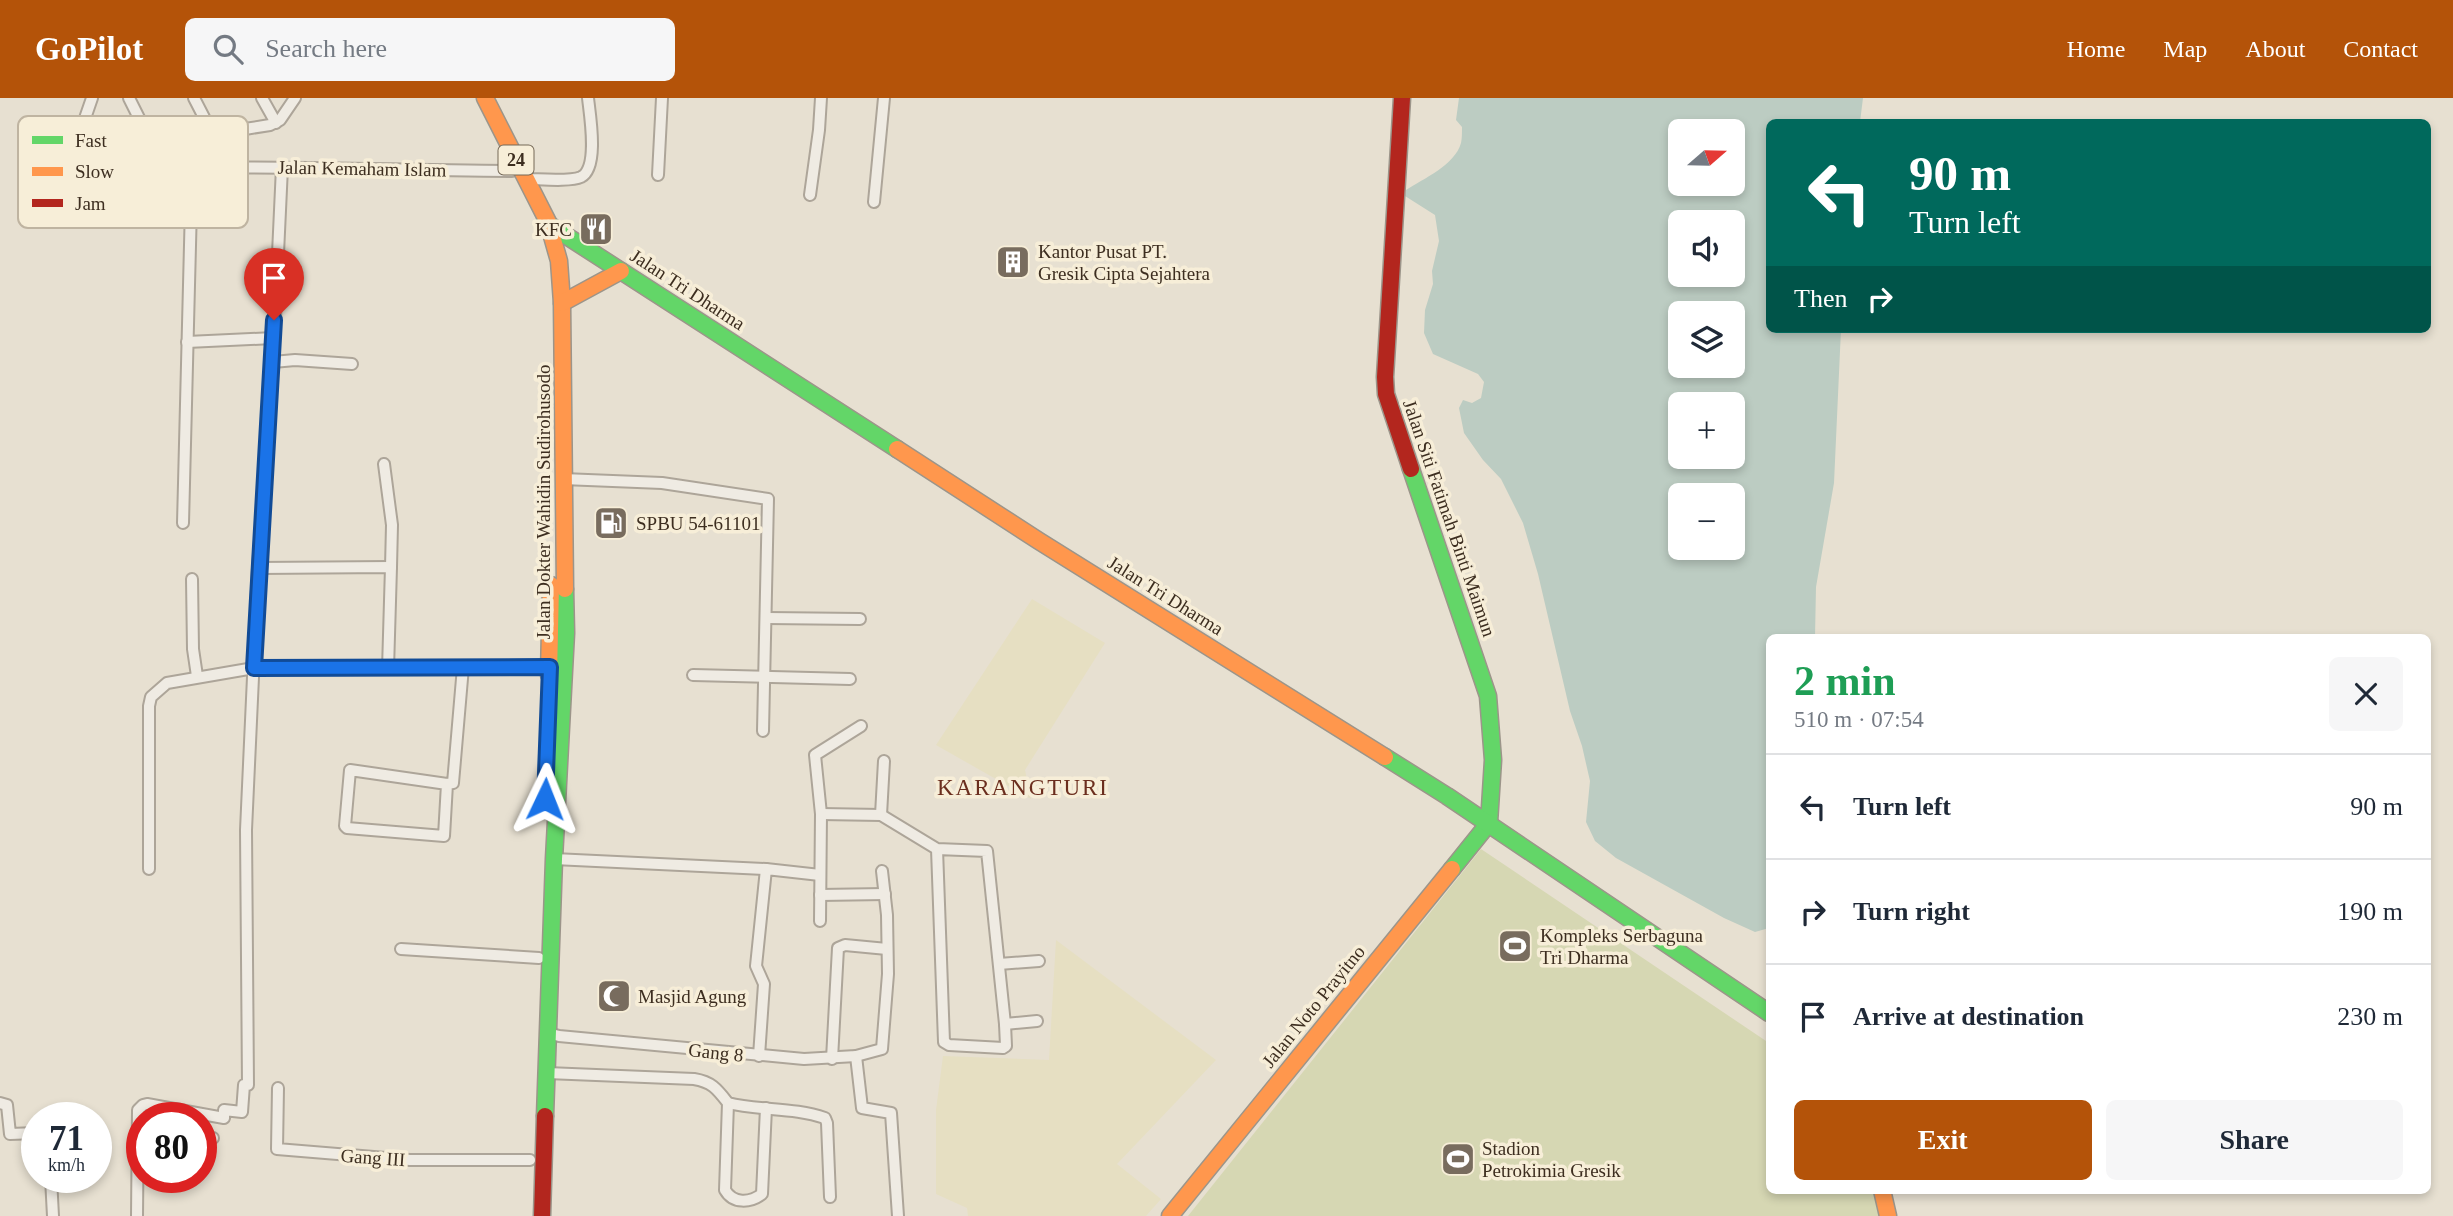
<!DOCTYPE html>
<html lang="en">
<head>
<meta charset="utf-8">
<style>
	body { margin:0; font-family:Georgia,serif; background:#f6f6f7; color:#1f2937; height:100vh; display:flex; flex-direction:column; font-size:26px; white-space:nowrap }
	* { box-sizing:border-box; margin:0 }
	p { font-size:23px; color:#747a83 }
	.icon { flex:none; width:38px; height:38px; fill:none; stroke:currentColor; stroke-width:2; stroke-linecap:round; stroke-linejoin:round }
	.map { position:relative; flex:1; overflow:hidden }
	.sheet { position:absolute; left:1766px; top:536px; width:665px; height:560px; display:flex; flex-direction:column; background:#fff; border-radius:10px; box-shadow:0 4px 10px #0003 }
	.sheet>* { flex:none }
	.top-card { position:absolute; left:1766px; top:21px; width:665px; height:214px; border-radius:10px; box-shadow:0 4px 10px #0003; background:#00695c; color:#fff; overflow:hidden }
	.needle { width:46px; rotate:70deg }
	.fabs { position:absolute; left:1668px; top:21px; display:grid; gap:14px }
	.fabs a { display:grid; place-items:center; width:77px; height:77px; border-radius:10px; background:#fff; box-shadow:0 4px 10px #0003; font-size:35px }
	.speed { position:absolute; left:21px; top:1004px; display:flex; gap:14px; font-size:35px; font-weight:700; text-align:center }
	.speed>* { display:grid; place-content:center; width:91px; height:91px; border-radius:50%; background:#fff; box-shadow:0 4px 10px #0003; line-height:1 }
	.speed small { font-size:18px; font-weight:400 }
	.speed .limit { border:10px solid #d22; background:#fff; color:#111 }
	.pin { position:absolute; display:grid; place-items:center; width:60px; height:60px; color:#fff; margin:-72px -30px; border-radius:50% 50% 50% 0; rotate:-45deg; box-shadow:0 0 7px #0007 }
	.pin .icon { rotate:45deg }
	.me { position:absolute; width:77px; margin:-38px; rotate:2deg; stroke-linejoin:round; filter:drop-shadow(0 0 5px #0008) }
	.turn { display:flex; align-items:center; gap:24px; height:147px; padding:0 28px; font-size:32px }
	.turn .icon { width:91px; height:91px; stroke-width:2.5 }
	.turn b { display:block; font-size:49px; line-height:60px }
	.then { display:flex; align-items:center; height:66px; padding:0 28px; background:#0003; gap:14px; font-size:26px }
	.round { display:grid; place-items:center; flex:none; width:74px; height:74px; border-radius:10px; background:#f6f6f7 }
	.head { display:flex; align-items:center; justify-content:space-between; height:119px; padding:0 28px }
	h1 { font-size:42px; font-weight:700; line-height:52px; color:#1e9e55 }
	.action { display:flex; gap:14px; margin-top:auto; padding:14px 28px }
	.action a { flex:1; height:80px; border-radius:10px; background:#b45309; color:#fff; font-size:28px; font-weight:700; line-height:80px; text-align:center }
	.action a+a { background:#f6f6f7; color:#1f2937 }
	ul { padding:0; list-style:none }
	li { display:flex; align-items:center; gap:21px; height:105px; padding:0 28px; border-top:2px solid #e0e1e3 }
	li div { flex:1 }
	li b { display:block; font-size:26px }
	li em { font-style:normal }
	header { display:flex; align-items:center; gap:42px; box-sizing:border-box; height:98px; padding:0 35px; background:#b45309; color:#fff }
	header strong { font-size:33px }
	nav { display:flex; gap:38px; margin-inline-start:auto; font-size:24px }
	.search { width:490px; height:63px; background:#f6f6f7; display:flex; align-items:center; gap:18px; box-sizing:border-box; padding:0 24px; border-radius:10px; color:#747a83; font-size:26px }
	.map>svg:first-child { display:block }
	.farmland { fill:#e6dfc2 }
	.green { fill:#d6d7b3 }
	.water { fill:#bcccc2; fill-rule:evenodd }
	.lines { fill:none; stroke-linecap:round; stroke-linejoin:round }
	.street-casing { stroke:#ada599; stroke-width:14 }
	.fast-casing { stroke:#9c958a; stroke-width:19 }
	.slow-casing { stroke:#9c958a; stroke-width:19 }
	.jam-casing { stroke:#9c958a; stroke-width:19 }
	.street { stroke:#efebe3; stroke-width:10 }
	.fast { stroke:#63d668; stroke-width:16 }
	.slow { stroke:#ff974d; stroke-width:16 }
	.jam { stroke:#b3261e; stroke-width:16 }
	.route-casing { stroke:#114b97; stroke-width:18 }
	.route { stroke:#1a73e8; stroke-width:12 }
	.labels { text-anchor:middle; stroke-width:7; stroke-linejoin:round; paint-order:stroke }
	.shield { fill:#f7eed8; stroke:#756857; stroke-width:2 }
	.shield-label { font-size:18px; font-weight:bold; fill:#3d2e20 }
	.street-label { font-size:19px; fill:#3d2e20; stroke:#f7eed8 }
	.poi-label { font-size:19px; fill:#3d2e20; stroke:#f7eed8; text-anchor:start }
	.quarter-label { font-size:23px; letter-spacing:2px; fill:#6b2e1e; stroke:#f7eed8 }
	.key { fill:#f7eed8; stroke:#bfb4a1; stroke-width:2 }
	.key-label { font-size:19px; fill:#3d2e20 }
</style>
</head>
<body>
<header>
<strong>GoPilot</strong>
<div class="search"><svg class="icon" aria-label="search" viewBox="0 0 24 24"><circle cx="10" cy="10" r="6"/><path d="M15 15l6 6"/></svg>Search here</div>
<nav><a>Home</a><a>Map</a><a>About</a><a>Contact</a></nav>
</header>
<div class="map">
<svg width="2453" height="1118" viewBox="0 0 2453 1118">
	<rect width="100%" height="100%" fill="#e7e0d1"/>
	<g class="farmland">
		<polygon points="1032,501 1105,545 1025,672 1031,701 936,647"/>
		<polygon points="1056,842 1216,962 1117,1066 1161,1101 1146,1118 968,1118 967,1110 936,1096 936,1012 943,958 1049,962"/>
	</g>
	<polygon class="green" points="1481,751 1769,945 1769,1092 1875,1092 1879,1118 1188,1118"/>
	<path class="water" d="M1459,0H1863L1860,24H1769V231H1841L1834,385L1816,489L1815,539H1769V830L1755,834L1724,820L1616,760L1595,743L1586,724L1590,683L1582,648L1570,613L1538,476L1523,425L1501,381L1483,362L1464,335L1459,310L1463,302L1472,305L1481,300L1484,284L1478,276L1433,256L1424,235L1425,212L1433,186L1432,173L1439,143L1435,117L1405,98L1406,92C1423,81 1455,67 1461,45C1462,41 1462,34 1462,29L1456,22ZM1680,33H1732V86H1680ZM1732,124V177H1680V124ZM1732,215V268H1680V215ZM1680,306H1732V359H1680ZM1680,397H1732V450H1680Z"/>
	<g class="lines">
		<g class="street-casing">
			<g id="street">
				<polyline points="92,0 82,29 85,32 211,33 245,31 270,27 280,22 295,0"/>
				<polyline points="129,0 145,32"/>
				<polyline points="194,0 211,33"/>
				<polyline points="262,0 276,25"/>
				<path d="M86,70C228,67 370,72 512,73"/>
				<polyline points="658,77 662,0"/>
				<path d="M526,81C539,81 570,84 581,79C599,70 590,18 588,0"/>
				<polyline points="810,97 819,32 821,0"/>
				<polyline points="874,104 884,0"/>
				<polyline points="187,244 273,240"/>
				<polyline points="273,264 295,262 352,266"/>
				<polyline points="384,366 392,427 391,469"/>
				<polyline points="563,381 662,385 768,401 763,633"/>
				<polyline points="183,425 192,68"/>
				<polyline points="258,470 391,469 388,571"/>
				<polyline points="192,481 193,551 197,578"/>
				<polyline points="767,520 860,521"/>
				<polyline points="693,577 850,581"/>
				<polyline points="447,686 444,738 347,730 345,728 350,672 447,686 453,685 463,569"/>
				<polyline points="821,716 881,717 937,751 987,753 1005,926 1006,948 1003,950 949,947 944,944 937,751"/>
				<polyline points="881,717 884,663"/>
				<polyline points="554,761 766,771"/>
				<polyline points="149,771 149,608 151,599 167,585 254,570 550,569"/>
				<polyline points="820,797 885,796"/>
				<polyline points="820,823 821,716 815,657 861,628"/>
				<polyline points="401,851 539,860"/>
				<polyline points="999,866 1039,863"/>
				<polyline points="1005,926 1037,923"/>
				<polyline points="548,935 559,938 804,961 856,958 882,951 888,876 887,817 882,773"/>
				<polyline points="759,958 764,886 756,868 766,771 820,777"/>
				<polyline points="856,958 862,1010 891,1015 898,1118"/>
				<polyline points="832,961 838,850 845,847 887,851"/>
				<path d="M547,975L694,981C712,984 717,991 728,1005C760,1013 793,1009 825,1020L827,1025L830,1099"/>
				<polyline points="278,990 277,1051 410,1062 530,1062"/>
				<polyline points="0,1005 7,1007 10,1036 37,1035"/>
				<path d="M728,1005L725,1092C733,1106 750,1105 762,1096L766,1010"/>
				<polyline points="201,1040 213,1040"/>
				<polyline points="51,1080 53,1118"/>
				<polyline points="137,1118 138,1012 143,1007 147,1006 224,1020 224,1012 242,1014 244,987 248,987 246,732 258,470 273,264 282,69"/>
			</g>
		</g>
		<g class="fast-casing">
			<g id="fast">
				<polyline points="545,124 897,351"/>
				<polyline points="1411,371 1488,598 1493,662 1489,725 1452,771"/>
				<polyline points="1385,659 1447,698 1769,915"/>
				<polyline points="545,1018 554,761 566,535 565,491"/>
			</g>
		</g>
		<g class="slow-casing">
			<g id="slow">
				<polyline points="485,0 548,124 559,163 562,205 565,491"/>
				<polyline points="562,205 621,173"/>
				<polyline points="897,351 1039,443 1385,659"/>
				<polyline points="549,577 551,487"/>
				<polyline points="1882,1092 1888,1118"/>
				<polyline points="1170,1118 1452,771"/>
			</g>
		</g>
		<g class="jam-casing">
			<g id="jam">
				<polyline points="1402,0 1385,279 1386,296 1411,371"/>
				<polyline points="542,1118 545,1018"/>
			</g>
		</g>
		<use href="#street" class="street"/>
		<use href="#fast" class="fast"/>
		<use href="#slow" class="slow"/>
		<use href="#jam" class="jam"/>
	</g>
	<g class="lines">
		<g class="route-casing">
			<polyline id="route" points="274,222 254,570 550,569 545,701"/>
		</g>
		<use href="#route" class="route"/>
	</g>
	<defs>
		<g id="restaurant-square" transform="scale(1.75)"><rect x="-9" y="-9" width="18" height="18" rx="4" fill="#786c5e" stroke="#f7eed8"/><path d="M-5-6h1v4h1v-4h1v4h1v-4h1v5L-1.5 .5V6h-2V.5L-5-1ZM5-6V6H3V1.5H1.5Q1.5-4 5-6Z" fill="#fff"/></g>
		<g id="building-square" transform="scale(1.75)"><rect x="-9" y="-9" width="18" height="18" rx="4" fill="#786c5e" stroke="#f7eed8"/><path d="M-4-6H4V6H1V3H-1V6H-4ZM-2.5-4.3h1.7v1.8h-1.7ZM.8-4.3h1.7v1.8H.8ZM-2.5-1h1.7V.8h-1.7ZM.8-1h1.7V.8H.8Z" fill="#fff"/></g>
		<g id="fuel-square" transform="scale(1.75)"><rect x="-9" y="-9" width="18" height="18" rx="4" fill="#786c5e" stroke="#f7eed8"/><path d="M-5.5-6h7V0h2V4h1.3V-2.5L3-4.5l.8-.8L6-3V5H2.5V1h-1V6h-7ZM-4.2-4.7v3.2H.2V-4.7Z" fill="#fff"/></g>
		<g id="stadium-square" transform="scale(1.75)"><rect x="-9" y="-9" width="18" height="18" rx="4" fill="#786c5e" stroke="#f7eed8"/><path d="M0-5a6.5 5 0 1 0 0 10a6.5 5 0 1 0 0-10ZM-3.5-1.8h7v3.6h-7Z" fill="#fff"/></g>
		<g id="mosque-square" transform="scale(1.75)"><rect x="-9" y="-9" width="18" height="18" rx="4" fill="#786c5e" stroke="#f7eed8"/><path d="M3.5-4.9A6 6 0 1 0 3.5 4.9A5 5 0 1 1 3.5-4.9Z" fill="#fff"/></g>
	</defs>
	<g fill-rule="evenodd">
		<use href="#restaurant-square" x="596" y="131"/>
		<use href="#building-square" x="1013" y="164"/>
		<use href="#fuel-square" x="611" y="425"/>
		<use href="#stadium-square" x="1515" y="848"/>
		<use href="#mosque-square" x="614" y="898"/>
		<use href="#stadium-square" x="1458" y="1061"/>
	</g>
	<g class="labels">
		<rect class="shield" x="498.5" y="47.5" width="35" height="29" rx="5"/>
		<g class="shield-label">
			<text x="516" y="68">24</text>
		</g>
		<g class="street-label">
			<text transform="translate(362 70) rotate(1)" y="7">Jalan Kemaham Islam</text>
			<text transform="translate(688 191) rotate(33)" y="7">Jalan Tri Dharma</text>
			<text transform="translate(543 404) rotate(-90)" y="7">Jalan Dokter Wahidin Sudirohusodo</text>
			<text transform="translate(1450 420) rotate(71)" y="7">Jalan Siti Fatimah Binti Maimun</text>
			<text transform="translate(1166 497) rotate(32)" y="7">Jalan Tri Dharma</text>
			<text transform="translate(1313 908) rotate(-51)" y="7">Jalan Noto Prayitno</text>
			<text transform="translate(716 954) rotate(6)" y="7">Gang 8</text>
			<text transform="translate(373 1059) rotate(4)" y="7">Gang III</text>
		</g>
		<g class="poi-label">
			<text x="572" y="138" text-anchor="end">KFC</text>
			<text x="1038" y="160">Kantor Pusat PT.<tspan x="1038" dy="22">Gresik Cipta Sejahtera</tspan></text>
			<text x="636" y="432">SPBU 54-61101</text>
			<text x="1540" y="844">Kompleks Serbaguna<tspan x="1540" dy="22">Tri Dharma</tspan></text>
			<text x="638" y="905">Masjid Agung</text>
			<text x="1482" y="1057">Stadion<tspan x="1482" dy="22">Petrokimia Gresik</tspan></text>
		</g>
		<g class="quarter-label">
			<text x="1023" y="697">KARANGTURI</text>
		</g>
	</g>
	<rect x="18" y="18" width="230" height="112" rx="10" class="key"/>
	<rect x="32" y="38" width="31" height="8" fill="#63d668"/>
	<rect x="32" y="69" width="31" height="9" fill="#ff974d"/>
	<rect x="32" y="101" width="31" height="8" fill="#b3261e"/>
	<g class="key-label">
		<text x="75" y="49">Fast</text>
		<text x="75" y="80">Slow</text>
		<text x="75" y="112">Jam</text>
	</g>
</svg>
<div class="fabs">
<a><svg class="needle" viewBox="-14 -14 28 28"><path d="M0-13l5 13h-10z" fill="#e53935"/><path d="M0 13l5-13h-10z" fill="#747a83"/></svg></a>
<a><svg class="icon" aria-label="sound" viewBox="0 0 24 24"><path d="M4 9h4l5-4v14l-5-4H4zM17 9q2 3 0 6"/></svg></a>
<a><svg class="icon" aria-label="layers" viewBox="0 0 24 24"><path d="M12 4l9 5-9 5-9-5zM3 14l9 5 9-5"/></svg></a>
<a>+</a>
<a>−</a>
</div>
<div class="speed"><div>71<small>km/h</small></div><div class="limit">80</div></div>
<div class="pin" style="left:274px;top:222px;background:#d93025"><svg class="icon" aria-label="arrive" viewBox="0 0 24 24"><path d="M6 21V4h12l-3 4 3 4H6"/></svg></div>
<svg class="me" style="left:545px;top:701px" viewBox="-20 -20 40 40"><path d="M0-17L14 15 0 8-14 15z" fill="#1a73e8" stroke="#fff" stroke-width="4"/></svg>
<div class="top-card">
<div class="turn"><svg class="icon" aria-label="left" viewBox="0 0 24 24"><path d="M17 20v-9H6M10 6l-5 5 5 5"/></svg><div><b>90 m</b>Turn left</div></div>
<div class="then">Then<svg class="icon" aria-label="right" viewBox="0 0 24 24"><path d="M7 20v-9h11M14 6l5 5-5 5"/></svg></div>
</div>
<section class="sheet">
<div class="head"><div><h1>2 min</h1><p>510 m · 07:54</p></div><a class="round"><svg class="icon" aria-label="close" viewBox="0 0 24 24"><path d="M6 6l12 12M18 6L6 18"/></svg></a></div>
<ul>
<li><svg class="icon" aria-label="left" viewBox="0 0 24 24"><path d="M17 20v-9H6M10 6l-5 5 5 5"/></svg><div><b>Turn left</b></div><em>90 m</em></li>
<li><svg class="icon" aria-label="right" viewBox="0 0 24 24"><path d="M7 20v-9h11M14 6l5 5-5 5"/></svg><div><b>Turn right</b></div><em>190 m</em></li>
<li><svg class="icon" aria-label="arrive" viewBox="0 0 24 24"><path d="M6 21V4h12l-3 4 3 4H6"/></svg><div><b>Arrive at destination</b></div><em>230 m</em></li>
</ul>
<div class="action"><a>Exit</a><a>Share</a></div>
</section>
</div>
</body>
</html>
